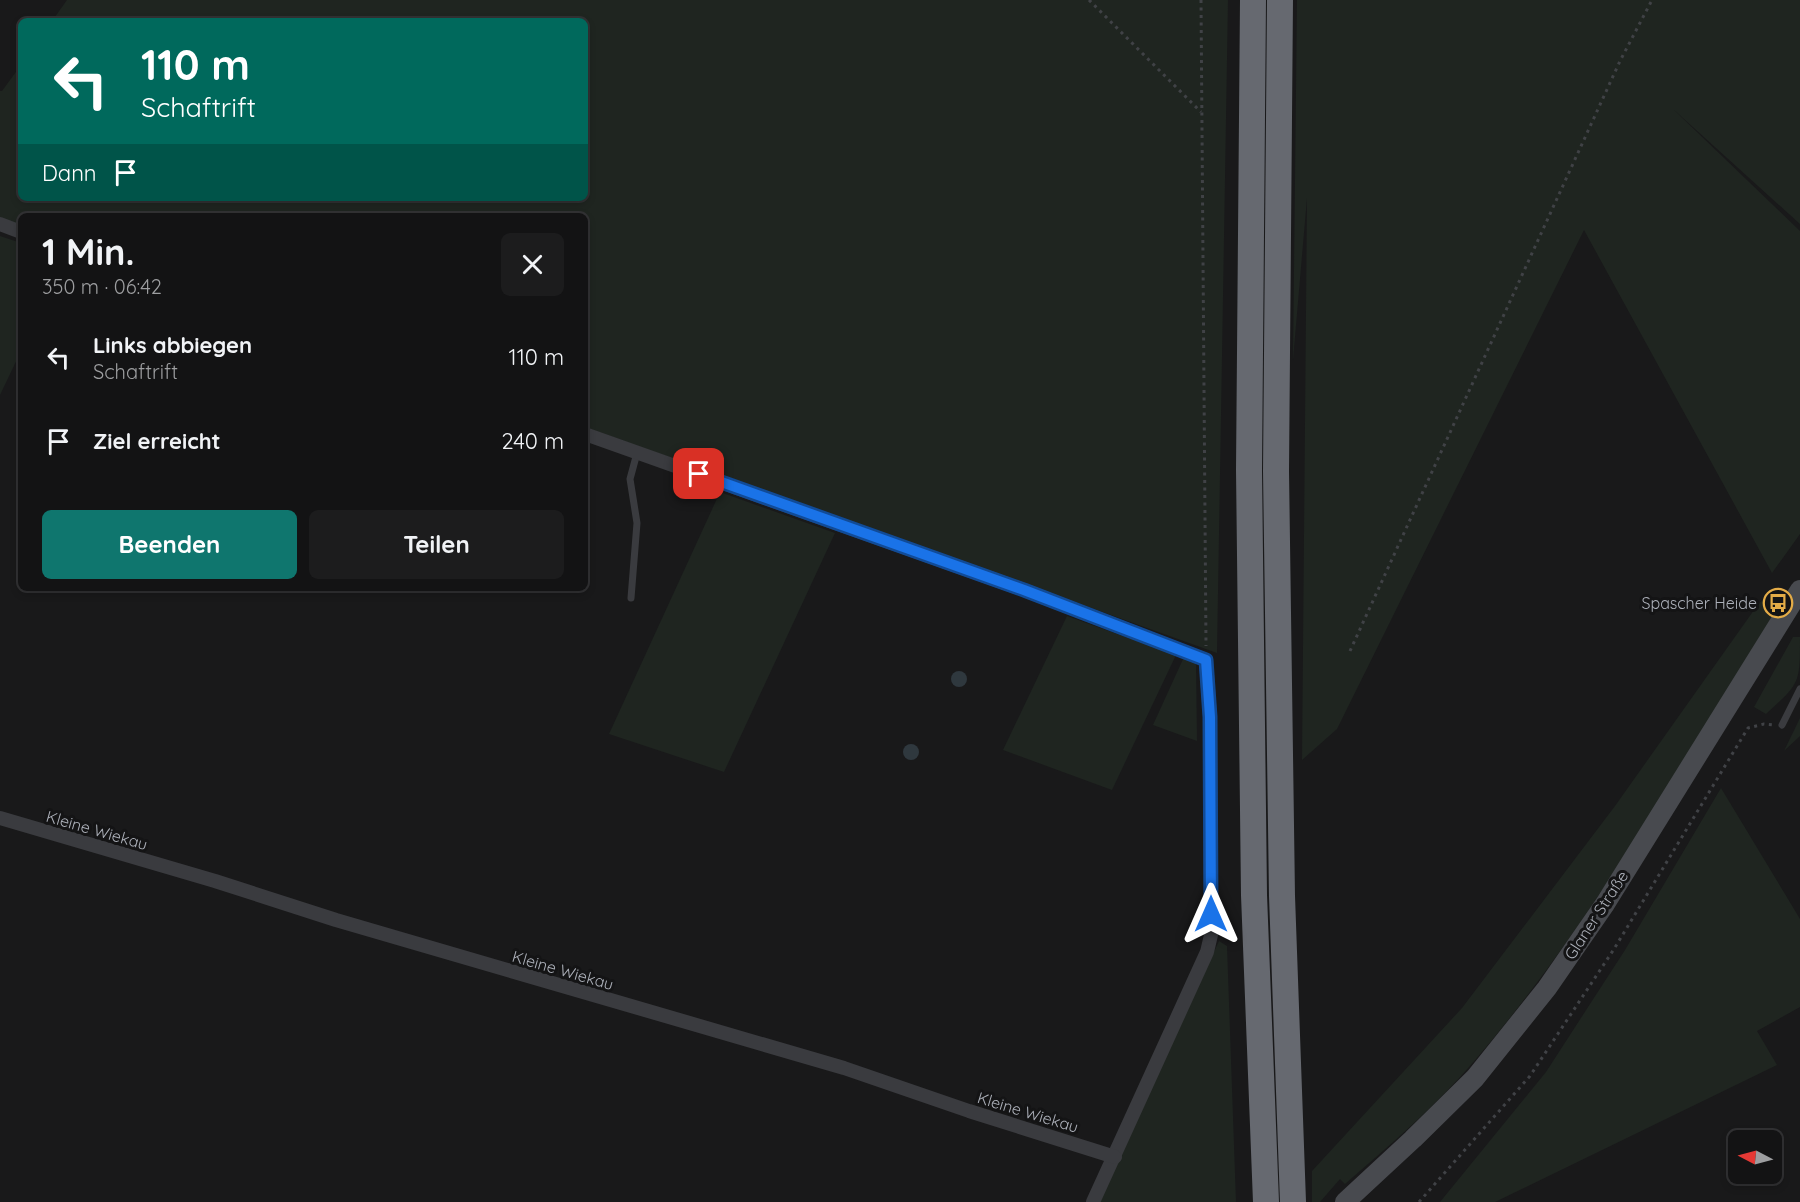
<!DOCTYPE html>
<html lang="de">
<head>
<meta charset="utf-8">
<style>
	body { margin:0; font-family:Quicksand,sans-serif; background:#1c1c1d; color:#f1f3f6; height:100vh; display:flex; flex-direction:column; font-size:22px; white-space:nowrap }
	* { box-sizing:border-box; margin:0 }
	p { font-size:20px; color:#9d9ea0 }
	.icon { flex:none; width:33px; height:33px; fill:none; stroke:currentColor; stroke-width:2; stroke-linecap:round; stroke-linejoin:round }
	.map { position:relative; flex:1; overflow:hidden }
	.drawer { position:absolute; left:18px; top:213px; width:570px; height:378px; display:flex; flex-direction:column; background:#131314; border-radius:9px; box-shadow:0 3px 9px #0003,0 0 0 2px #323234 }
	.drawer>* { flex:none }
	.top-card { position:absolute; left:18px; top:18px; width:570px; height:183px; border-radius:9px; box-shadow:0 3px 9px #0003,0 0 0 2px #323234; background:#00695c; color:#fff; overflow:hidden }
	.needle { width:39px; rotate:276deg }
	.buttons { position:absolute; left:1728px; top:1130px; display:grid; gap:12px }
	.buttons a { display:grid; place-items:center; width:54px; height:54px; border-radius:9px; background:#131314; box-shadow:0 3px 9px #0003,0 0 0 2px #323234; font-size:30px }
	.pin { position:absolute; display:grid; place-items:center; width:51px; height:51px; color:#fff; margin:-26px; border-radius:12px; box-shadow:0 3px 9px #0006 }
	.me { position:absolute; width:66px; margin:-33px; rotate:0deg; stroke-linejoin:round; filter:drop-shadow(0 0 4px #0008) }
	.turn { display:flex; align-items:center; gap:21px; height:126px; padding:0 24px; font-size:27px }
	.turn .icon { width:78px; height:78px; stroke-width:2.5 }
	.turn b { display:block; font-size:42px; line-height:51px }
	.then { display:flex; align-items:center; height:57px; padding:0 24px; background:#0003; gap:12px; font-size:22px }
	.round { display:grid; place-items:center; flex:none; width:63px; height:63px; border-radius:9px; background:#1c1c1d }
	.summary { display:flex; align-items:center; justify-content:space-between; height:102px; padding:0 24px }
	h1 { font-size:36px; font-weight:800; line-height:45px }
	.primary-button { display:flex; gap:12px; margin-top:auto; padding:12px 24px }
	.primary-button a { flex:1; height:69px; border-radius:9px; background:#0f766e; color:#fff; font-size:24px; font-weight:800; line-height:69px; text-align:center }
	.primary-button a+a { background:#1c1c1d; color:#f1f3f6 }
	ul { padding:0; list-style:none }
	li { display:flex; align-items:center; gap:18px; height:84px; padding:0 24px }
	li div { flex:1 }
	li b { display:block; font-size:22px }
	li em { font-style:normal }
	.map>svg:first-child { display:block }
	.green { fill:#1f2520 }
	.water { fill:#2f383e }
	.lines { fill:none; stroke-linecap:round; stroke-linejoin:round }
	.path { stroke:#404246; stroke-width:3; stroke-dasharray:3 4.5; stroke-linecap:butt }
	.lane { stroke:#3a3b3f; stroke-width:7 }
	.street { stroke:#3a3b3f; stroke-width:14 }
	.secondary { stroke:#484a4f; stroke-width:20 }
	.highway { stroke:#666970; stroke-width:26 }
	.route-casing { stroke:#114b97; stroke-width:15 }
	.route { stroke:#1a73e8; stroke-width:10 }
	.labels { text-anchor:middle; stroke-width:6; stroke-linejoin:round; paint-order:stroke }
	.poi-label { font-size:16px; fill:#acb0b9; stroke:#141415; text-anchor:end }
	.street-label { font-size:16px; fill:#acb0b9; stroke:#141415 }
</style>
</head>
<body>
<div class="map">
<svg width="1800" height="1202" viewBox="0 0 1800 1202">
	<rect width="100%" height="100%" fill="#19191a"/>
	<g class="green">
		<polygon points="67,0 1228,0 1217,653 585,427 585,216 21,216 21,225 0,218 0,91 2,91 21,65 21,198 585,198 585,21 52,21"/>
		<polygon points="1297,0 1800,0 1800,224 1673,109 1800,231 1800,534 1772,573 1584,230 1337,729 1302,760 1307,198 1293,360"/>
		<polygon points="0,236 21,243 21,351 0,395"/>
		<polygon points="720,492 835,533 724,772 609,734"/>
		<path d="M1770,596L1775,600L1776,610C1682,763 1593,922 1476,1059C1437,1105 1390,1145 1345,1184L1340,1179L1320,1202H1312V1171L1462,1008L1615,806L1759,603Z"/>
		<polygon points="1067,616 1176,655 1112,790 1003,750"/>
		<path d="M1793,637H1800C1800,684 1800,683 1766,714L1754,707Z"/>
		<polygon points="1184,657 1196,661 1197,741 1153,725"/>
		<polygon points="1800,718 1800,736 1784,751"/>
		<polygon points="1721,788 1800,919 1800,1007 1757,1031 1777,1065 1495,1202 1440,1202 1546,1072 1625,950"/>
		<polygon points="1219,941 1227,946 1236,1202 1098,1202"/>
	</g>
	<g class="water">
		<circle cx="959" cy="679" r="8"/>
		<circle cx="911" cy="752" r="8"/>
	</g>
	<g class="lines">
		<g class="path">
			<polyline points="1089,0 1201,112"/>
			<polyline points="1201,0 1206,646"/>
			<polyline points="1350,651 1620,61 1652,0"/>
			<polyline points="1419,1202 1530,1076 1614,949 1748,728 1764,724 1774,725"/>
		</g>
		<g class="lane">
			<polyline points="631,598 637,523 630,479 637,453"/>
			<polyline points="1782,725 1800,689"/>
		</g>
		<g class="street">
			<polyline points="0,224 21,232"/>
			<polyline points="585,434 1024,590 1206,660 1210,717 1211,935 1207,952 1093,1202"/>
			<polyline points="0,818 215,881 336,920 844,1068 969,1111 1115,1157"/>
		</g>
		<polyline class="secondary" points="1345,1202 1413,1139 1475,1078 1547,988 1605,904 1800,590"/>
		<g class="highway">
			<polyline points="1253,0 1249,470 1254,895 1266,1202"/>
			<polyline points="1280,0 1276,471 1282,896 1293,1202"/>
		</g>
	</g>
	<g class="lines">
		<g class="route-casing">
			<polyline id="route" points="699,474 1024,590 1206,660 1210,717 1211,914"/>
		</g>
		<use href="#route" class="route"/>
	</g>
	<defs>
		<g id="bus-ring" transform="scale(1.5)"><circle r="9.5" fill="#141415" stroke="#e4ac47" stroke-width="1.5"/><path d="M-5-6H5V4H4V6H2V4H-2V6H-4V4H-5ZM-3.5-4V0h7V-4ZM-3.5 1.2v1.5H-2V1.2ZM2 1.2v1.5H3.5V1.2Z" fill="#e4ac47"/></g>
	</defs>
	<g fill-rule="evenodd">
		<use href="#bus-ring" x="1778" y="603"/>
	</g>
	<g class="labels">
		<g class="poi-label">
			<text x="1757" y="609">Spascher Heide</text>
		</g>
		<g class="street-label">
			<text transform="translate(97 830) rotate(16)" y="6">Kleine Wiekau</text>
			<text transform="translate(1596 915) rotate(-57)" y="6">Glaner Straße</text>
			<text transform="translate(563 970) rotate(16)" y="6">Kleine Wiekau</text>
			<text transform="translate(1028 1112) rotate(17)" y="6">Kleine Wiekau</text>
		</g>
	</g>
</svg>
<div class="buttons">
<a><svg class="needle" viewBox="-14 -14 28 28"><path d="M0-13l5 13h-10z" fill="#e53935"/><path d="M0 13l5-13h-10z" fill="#9d9ea0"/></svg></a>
</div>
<div class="pin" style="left:699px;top:474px;background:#d93025"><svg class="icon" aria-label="arrive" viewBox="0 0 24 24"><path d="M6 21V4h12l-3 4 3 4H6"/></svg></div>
<svg class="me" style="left:1211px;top:914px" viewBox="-20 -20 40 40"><path d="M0-17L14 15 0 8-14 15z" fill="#1a73e8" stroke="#fff" stroke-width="4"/></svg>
<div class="top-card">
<div class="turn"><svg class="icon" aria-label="left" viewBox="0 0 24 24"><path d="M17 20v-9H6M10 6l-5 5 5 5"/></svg><div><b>110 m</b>Schaftrift</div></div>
<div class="then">Dann<svg class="icon" aria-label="arrive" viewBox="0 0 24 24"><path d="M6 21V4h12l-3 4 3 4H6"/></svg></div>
</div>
<section class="drawer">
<div class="summary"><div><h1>1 Min.</h1><p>350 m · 06:42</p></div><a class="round"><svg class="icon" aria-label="close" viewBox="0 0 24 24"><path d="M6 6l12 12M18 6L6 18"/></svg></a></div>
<ul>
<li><svg class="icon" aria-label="left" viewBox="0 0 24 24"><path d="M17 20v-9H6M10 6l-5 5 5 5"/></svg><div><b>Links abbiegen</b><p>Schaftrift</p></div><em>110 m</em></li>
<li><svg class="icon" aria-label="arrive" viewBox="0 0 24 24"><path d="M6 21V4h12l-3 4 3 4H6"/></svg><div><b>Ziel erreicht</b></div><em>240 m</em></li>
</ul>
<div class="primary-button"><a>Beenden</a><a>Teilen</a></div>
</section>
</div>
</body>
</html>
